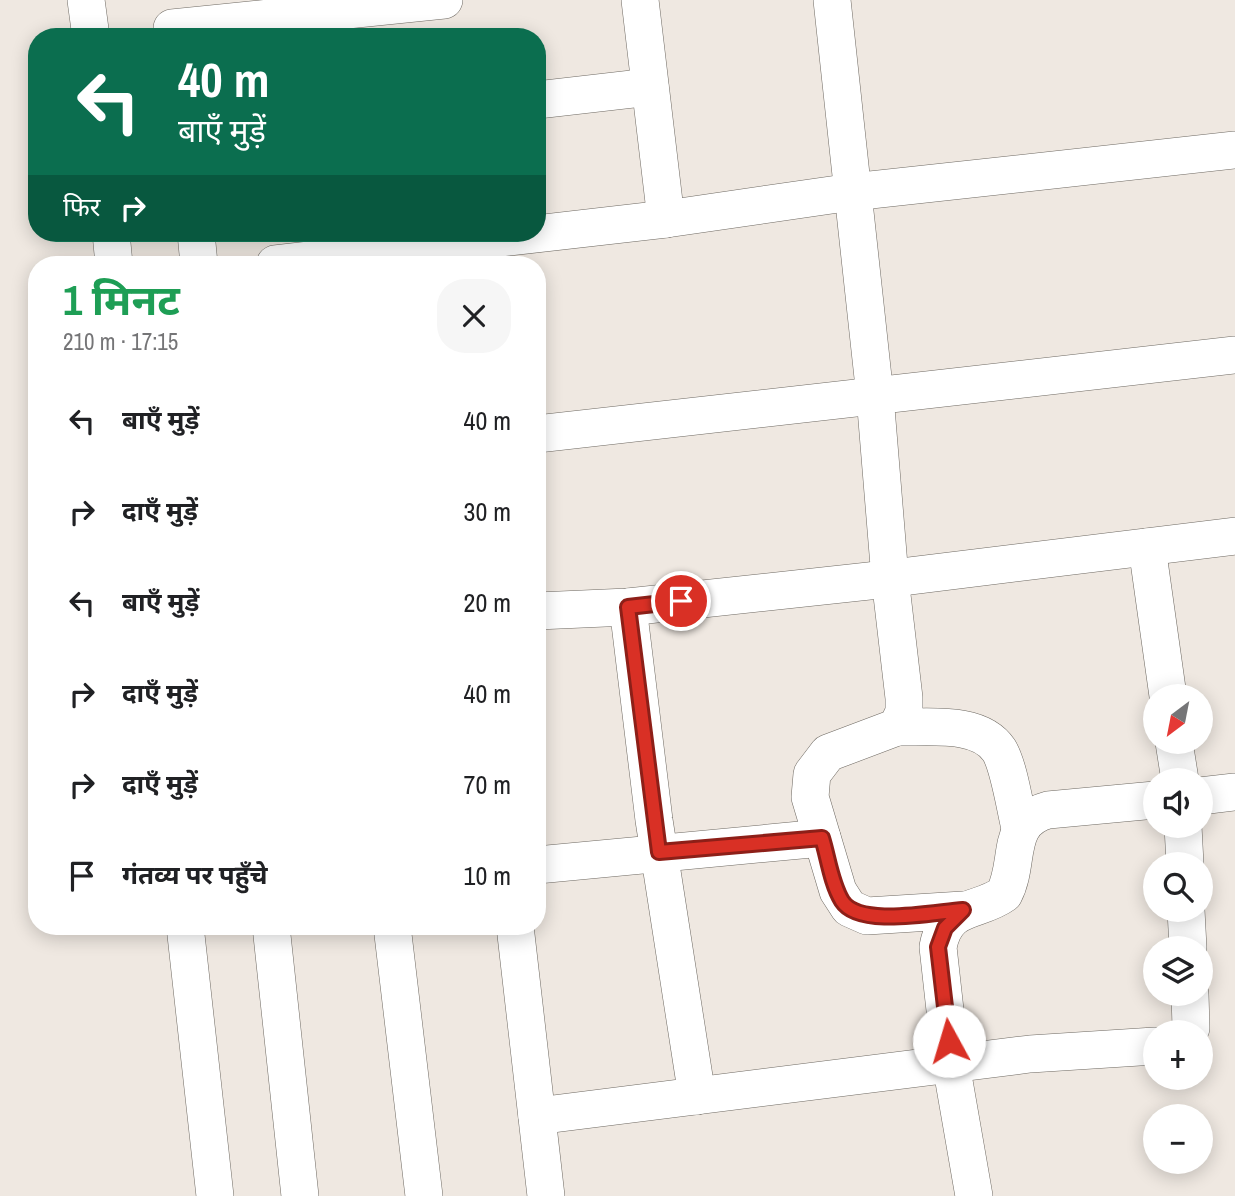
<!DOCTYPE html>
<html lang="hi">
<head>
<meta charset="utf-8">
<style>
	body { margin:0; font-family:"Archivo Narrow","Noto Sans Devanagari",sans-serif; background:#f6f6f6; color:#202124; height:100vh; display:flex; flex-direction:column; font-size:26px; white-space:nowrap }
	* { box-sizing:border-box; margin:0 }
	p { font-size:23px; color:#757577 }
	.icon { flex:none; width:38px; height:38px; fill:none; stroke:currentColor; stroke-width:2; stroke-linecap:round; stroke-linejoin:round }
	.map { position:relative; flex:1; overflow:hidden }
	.panel { position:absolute; left:28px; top:256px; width:518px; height:679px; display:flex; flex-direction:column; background:#fff; border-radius:28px; box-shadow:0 4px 18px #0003 }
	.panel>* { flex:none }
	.banner { position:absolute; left:28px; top:28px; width:518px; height:214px; border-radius:28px; box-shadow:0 4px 18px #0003; background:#0b6e4f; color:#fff; overflow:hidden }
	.needle { width:46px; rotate:212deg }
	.tools { position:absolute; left:1143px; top:684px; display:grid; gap:14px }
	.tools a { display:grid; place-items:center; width:70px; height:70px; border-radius:50%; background:#fff; box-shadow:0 4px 18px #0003; font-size:35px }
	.pin { position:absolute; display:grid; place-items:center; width:60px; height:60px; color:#fff; margin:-30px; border:4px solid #fff; border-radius:50%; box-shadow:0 2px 7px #0007 }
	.me { position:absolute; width:77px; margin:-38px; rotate:354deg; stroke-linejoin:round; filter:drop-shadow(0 0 5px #0008) }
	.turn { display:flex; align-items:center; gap:24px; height:147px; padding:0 35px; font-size:32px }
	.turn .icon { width:91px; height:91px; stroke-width:2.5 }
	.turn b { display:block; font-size:49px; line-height:60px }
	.then { display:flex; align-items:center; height:66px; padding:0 35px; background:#0003; gap:14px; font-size:26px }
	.round { display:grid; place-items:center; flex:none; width:74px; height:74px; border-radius:28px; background:#f6f6f6 }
	.head { display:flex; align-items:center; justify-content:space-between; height:119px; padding:0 35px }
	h1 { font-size:42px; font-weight:700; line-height:52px; color:#1e9e55 }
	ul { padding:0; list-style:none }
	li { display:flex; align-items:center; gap:21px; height:91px; padding:0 35px }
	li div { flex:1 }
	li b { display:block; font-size:26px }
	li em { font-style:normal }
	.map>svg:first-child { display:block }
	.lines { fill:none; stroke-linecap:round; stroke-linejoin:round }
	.minor-casing { stroke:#6e6962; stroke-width:38 }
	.minor { stroke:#fff; stroke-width:37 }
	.route-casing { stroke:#8d1f18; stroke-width:18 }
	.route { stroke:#d93025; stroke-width:12 }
</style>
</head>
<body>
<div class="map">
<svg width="1235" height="1196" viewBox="0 0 1235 1196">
	<rect width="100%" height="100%" fill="#efe8e1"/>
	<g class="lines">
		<g class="minor-casing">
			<g id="minor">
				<polyline points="86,0 91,37"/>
				<polyline points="640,0 666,219"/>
				<polyline points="832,0 875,396 890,578 904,698 904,712 897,727 828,753 812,774 810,797 838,891 849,908 867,916 963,910"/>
				<polyline points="172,28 444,0"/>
				<polyline points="537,100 650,87"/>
				<polyline points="111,233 114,264"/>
				<polyline points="196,233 199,264"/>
				<polyline points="275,264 666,219 852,192 1235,150"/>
				<polyline points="537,434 1235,355"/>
				<polyline points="1147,547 1168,696"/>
				<polyline points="628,607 654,820 697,1096"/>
				<polyline points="537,611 628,607 869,581 1235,536"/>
				<path d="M897,727C927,728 979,720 999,750C1009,766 1015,808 1020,828"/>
				<polyline points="1174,742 1180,780"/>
				<polyline points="1200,796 1235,792"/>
				<polyline points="1183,826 1185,864"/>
				<polyline points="537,865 822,838"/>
				<polyline points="1186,910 1188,948"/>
				<polyline points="185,926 215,1196"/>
				<polyline points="271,926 300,1196"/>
				<polyline points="392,926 424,1196"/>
				<polyline points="515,926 546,1196"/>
				<polyline points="1188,1032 1191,1028 1190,994"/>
				<polyline points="537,1116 1030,1054 1155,1046"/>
				<path d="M974,1196L951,1064L938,947C946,903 978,913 1004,894C1021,862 1004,822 1048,810L1155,800"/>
			</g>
		</g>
		<use href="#minor" class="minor"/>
	</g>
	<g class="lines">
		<g class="route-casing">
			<path id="route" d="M681,601L628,607L659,852L822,838C828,857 831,883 842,901C859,928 934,912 963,910L945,928L938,947L949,1041"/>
		</g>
		<use href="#route" class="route"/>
	</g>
</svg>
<div class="tools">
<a><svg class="needle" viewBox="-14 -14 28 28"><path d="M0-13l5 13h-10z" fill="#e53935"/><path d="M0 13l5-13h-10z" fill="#757577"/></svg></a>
<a><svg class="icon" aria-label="sound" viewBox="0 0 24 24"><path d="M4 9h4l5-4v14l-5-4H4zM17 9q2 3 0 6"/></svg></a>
<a><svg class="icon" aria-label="search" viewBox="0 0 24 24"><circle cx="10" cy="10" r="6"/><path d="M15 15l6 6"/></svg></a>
<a><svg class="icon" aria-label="layers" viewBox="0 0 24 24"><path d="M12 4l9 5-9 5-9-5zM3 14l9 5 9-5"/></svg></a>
<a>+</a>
<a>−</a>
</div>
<div class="pin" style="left:681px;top:601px;background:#d93025"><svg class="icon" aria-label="arrive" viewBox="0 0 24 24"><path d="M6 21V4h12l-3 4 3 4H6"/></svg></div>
<svg class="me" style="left:949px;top:1041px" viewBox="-20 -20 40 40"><circle r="19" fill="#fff"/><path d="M0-13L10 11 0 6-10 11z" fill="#d93025"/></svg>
<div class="banner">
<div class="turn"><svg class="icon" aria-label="left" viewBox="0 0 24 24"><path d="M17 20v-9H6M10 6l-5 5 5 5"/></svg><div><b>40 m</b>बाएँ मुड़ें</div></div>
<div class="then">फिर<svg class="icon" aria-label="right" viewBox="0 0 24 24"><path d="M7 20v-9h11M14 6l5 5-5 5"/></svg></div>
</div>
<section class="panel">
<div class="head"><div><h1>1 मिनट</h1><p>210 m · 17:15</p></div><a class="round"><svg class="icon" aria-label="close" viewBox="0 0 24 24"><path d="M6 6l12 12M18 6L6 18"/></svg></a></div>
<ul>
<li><svg class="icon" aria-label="left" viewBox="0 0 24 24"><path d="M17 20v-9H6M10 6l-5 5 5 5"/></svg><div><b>बाएँ मुड़ें</b></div><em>40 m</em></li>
<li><svg class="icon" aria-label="right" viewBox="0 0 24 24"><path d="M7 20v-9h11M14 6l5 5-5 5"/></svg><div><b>दाएँ मुड़ें</b></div><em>30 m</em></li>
<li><svg class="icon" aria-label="left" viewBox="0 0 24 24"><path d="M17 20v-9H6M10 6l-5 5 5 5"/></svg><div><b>बाएँ मुड़ें</b></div><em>20 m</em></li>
<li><svg class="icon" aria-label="right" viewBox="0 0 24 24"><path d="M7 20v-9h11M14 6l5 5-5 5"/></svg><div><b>दाएँ मुड़ें</b></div><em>40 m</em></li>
<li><svg class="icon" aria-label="right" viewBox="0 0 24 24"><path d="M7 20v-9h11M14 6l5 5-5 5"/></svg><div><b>दाएँ मुड़ें</b></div><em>70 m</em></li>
<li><svg class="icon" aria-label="arrive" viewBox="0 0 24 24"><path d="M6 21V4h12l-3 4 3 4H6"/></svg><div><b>गंतव्य पर पहुँचे</b></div><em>10 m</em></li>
</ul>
</section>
</div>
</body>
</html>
